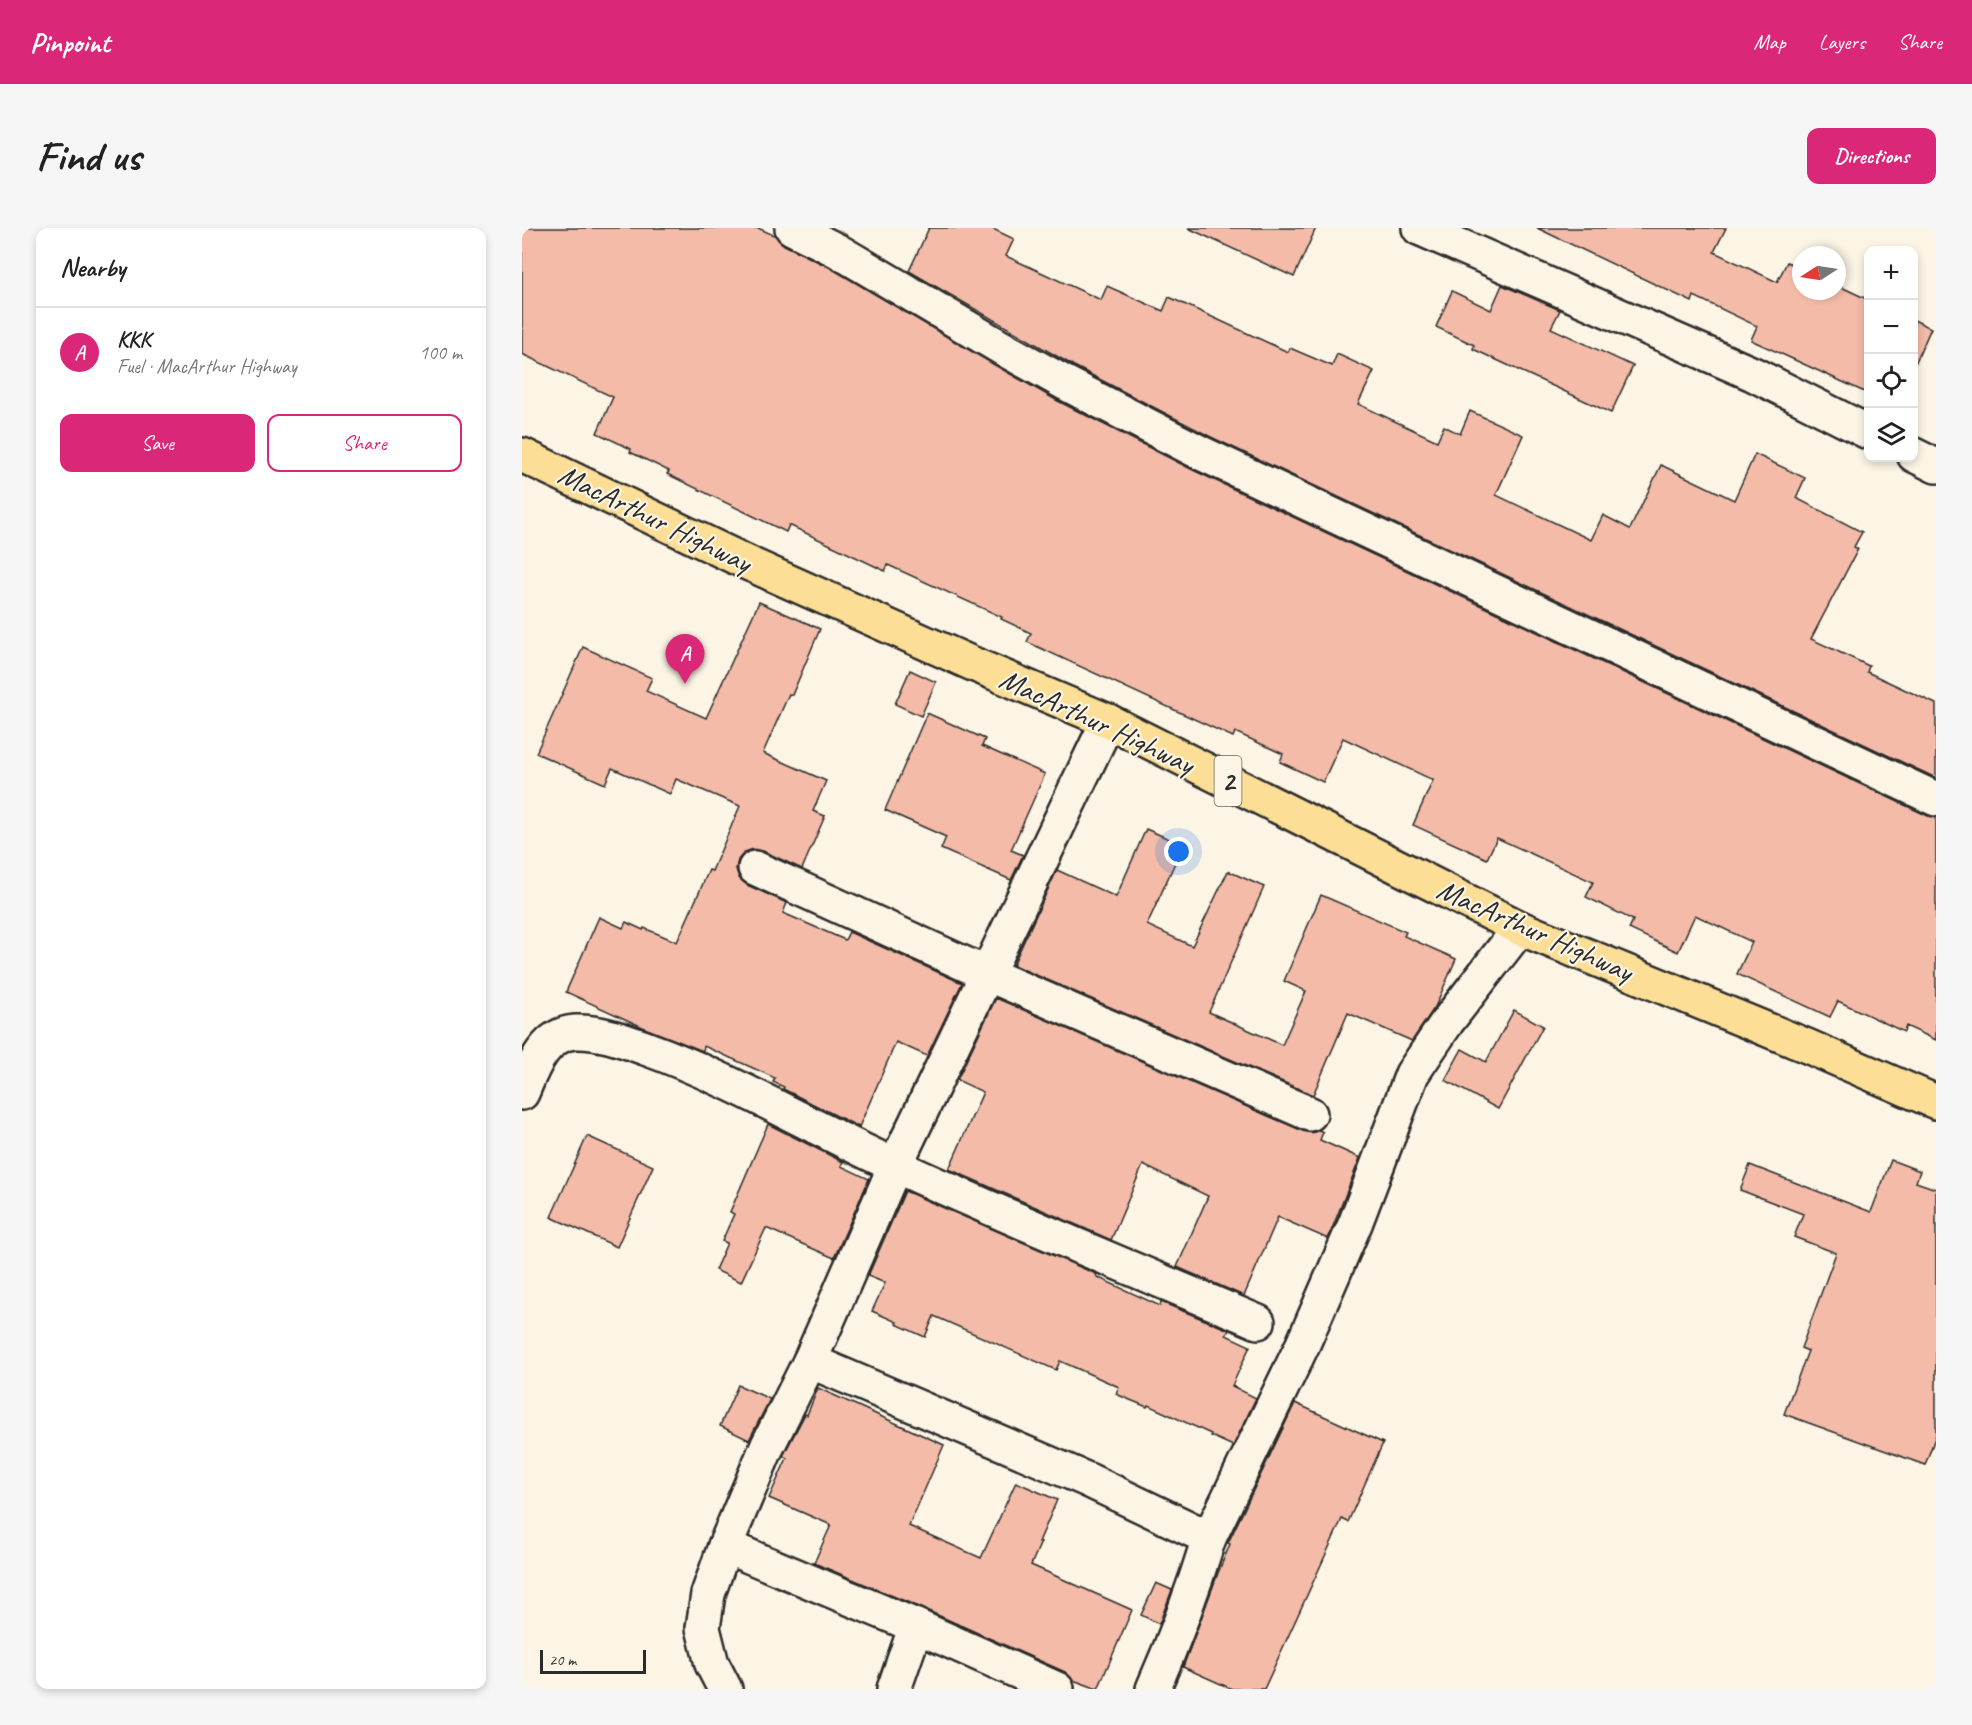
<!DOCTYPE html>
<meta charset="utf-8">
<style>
:root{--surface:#fff;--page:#f6f6f6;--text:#222;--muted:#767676;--line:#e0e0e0;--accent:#db2777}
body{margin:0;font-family:Caveat,sans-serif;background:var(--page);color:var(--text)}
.controls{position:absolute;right:18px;top:18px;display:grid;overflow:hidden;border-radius:12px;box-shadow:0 3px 9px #0003}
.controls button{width:54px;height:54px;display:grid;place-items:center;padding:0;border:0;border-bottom:2px solid var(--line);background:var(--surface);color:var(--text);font:30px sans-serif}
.compass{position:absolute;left:1270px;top:18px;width:54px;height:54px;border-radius:50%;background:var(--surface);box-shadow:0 3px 9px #0003;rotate:258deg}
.scale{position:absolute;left:18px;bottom:15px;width:106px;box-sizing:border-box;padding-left:6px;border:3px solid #2b2b2b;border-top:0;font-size:16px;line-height:21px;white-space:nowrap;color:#2b2b2b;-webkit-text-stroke:4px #fcf5e5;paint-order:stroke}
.you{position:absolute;left:657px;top:624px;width:21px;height:21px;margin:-15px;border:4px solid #fff;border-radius:50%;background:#1a73e8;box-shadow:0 0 0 9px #1a73e833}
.badge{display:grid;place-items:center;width:39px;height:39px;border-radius:50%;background:var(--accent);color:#fff;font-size:20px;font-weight:700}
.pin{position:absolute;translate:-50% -50px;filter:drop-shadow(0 2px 3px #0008)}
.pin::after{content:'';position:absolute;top:32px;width:21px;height:18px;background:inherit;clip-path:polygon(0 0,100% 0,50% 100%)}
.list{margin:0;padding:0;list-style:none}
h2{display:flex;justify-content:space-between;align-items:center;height:78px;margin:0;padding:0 24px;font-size:26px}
h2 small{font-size:20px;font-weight:400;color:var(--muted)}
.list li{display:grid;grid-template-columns:39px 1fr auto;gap:18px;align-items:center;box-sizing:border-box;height:90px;padding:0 24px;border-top:2px solid var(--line)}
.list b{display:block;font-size:22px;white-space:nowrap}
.list p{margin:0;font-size:20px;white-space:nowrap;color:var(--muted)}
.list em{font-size:20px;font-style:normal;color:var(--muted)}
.actions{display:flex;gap:12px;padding:18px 24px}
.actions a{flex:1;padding:14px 0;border:2px solid var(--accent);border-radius:12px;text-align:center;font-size:21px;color:var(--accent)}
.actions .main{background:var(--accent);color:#fff}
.icon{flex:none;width:33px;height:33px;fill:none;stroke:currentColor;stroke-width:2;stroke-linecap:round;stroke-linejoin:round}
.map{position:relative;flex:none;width:1414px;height:1461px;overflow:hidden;border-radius:12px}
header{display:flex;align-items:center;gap:36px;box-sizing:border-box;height:84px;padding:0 30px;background:var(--accent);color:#fff}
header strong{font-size:28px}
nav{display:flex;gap:33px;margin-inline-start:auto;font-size:21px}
.intro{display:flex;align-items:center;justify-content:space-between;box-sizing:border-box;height:144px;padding:0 36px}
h1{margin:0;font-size:42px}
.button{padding:15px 27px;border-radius:12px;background:var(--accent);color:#fff;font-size:21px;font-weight:700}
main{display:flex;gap:36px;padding:0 36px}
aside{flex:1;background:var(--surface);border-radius:12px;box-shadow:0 3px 9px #0003}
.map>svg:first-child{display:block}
.building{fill:#f3bba8;stroke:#2b2b2b;stroke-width:1.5}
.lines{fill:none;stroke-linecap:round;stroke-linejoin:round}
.street-casing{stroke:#2b2b2b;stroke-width:38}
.highway-casing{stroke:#2b2b2b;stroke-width:38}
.street{stroke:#fcf5e5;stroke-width:33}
.highway{stroke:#fcde96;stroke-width:33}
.labels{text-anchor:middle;stroke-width:4.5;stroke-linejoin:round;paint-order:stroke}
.shield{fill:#fcf5e5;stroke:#6a6863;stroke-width:1.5}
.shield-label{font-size:28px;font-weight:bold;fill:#2b2b2b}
.street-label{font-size:30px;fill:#2b2b2b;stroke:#fcf5e5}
</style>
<header>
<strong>Pinpoint</strong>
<nav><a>Map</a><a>Layers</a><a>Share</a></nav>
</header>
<div class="intro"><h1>Find us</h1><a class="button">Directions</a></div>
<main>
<aside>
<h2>Nearby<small></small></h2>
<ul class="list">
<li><span class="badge">A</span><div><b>KKK</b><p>Fuel · MacArthur Highway</p></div><em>100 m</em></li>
</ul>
<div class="actions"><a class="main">Save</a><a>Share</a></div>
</aside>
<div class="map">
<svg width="1414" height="1461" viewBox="0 0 1414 1461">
<rect width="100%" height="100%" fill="#fcf5e5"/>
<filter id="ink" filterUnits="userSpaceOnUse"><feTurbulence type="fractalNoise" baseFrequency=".0167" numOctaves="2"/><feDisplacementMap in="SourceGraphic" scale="12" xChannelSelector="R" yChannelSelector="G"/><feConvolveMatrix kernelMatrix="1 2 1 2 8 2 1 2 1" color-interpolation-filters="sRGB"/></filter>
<g filter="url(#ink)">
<g class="building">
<polygon points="0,0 236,0 254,8 262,17 307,39 471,136 534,172 673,243 1406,588 1414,589 1414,812 1384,798 1382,804 1316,773 1308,789 1215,746 1230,714 1173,687 1156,724 1107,701 1111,692 1064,669 1071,654 975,610 965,631 891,597 911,552 821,510 801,554 758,534 761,526 713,504 711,509 505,414 509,405 479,391 480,389 366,337 363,343 267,297 264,304 145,246 147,243 108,224 109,221 75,205 91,169 0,126"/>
<polygon points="407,0 469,0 492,11 484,28 579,72 585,58 641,83 647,69 766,124 768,120 810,138 815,126 852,143 836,176 915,213 922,198 938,206 948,183 1001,207 974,267 1069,312 1081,287 1108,301 1139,237 1212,272 1233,226 1283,250 1274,270 1340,304 1332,319 1336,321 1289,411 1347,438 1345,444 1414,476 1414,550 689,209 552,138 387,43"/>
<polygon points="666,0 794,0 772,49"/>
<polygon points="1015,0 1204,0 1192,24 1255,54 1265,34 1279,40 1279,63 1315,63 1315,57 1347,72 1347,166 1229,112 1235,98 1172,68 1170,74"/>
<polygon points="980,57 1038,82 1029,100 1111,138 1089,185 951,121 952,117 914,99 930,63 969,82"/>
<polygon points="1392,92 1409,100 1392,138"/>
<polygon points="237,374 298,401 270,467 267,466 241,525 304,553 291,583 303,588 280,641 241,623 231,621 223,624 216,632 214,641 217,650 225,657 265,675 261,685 323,712 327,704 440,755 405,828 374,814 337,899 261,861 262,859 251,854 253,850 182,818 181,823 125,801 44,764 77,689 101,700 104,694 121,702 122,700 155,714 187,642 190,643 218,578 154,551 148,566 90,540 83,556 14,525 61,419 130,450 124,463 184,490"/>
<polygon points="388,442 414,454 399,488 373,476"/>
<polygon points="405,485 463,511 460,518 523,546 489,622 501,627 489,652 419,621 424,609 363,582"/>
<polygon points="624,601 661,617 625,697 670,718 706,643 742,659 687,784 760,817 784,763 762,753 799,667 884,704 882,708 934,731 913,779 890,813 826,785 791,867 491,737 535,642 594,669"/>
<polygon points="474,770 781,903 790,905 797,902 801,904 798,912 838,930 806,1011 756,989 722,1068 655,1039 686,968 621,937 589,1012 427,941 461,864 435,852"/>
<polygon points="992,782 1021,798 976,881 923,852 940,821 964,834"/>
<polygon points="246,896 321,934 319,938 347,951 312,1030 244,1000 219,1054 193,1042 205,1015 200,1013 212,986 208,984"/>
<polygon points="65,908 131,938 95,1019 29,989"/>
<polygon points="1369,932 1398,943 1394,954 1414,961 1414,1207 1403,1237 1262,1186 1286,1123 1279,1120 1314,1025 1272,1009 1281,986 1218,962 1228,937 1349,984"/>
<polygon points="383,963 574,1046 575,1049 638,1078 639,1074 707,1102 704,1107 728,1118 710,1158 734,1170 711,1218 689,1208 689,1206 626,1177 625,1179 594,1166 597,1159 538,1133 534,1142 412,1088 403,1109 374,1096 375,1094 350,1083 363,1055 346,1048"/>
<polygon points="216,1157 248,1171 227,1212 198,1198"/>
<polygon points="296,1160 422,1217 387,1298 459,1330 494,1254 535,1272 517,1314 519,1314 509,1337 610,1382 576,1461 551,1452 543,1444 402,1381 292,1335 309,1297 247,1270 265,1230 261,1228 283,1186 285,1187"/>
<polygon points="773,1175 861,1215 826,1294 820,1291 742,1461 710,1461 661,1439 696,1345 708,1316 706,1315"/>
<polygon points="634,1355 650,1362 637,1396 619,1387"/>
</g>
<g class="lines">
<defs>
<g id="street">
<polyline points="270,0 316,23 480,120 543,155 681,226 1414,571"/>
<polyline points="897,0 1231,146 1346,204"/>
<polyline points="1392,227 1414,238"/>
<polyline points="233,640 465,746 788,886"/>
<path d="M 0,865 C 10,841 22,806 53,804 C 77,803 101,812 123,820 C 210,851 290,900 374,938 C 493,993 616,1043 736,1094"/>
<path d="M 288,1133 L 566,1252 L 687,1310 C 671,1362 653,1411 631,1461"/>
<polyline points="687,1310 781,1116 833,996 890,846 925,794 998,700"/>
<polyline points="203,1318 394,1398 535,1461"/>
<polyline points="203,1461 190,1436 181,1400 186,1366 203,1318 244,1221 288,1133 373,938 586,493"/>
<polyline points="372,1461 394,1398"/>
</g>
<polyline id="highway" points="0,227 230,337 451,436 586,493 998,700 1285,818 1414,874"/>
</defs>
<use href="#street" class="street-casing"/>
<use href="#highway" class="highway-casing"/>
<use href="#street" class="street"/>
<use href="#highway" class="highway"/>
</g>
</g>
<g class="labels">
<rect class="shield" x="692.5" y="528" width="27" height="50" rx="4.5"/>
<g class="shield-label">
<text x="706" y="563">2</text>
</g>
<g class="street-label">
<text transform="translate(133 290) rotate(26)" y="10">MacArthur Highway</text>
<text transform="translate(575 493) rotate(25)" y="10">MacArthur Highway</text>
<text transform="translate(1013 702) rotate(24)" y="10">MacArthur Highway</text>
</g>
</g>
</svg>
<div class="controls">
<button>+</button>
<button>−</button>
<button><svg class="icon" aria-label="locate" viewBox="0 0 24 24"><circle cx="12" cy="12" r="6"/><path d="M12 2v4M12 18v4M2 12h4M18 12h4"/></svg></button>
<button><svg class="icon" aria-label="layers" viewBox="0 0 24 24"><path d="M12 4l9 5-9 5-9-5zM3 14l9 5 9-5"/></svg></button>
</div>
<svg class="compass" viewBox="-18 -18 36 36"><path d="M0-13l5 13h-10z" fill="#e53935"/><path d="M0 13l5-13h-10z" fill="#767676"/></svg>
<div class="scale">20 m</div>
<div class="you"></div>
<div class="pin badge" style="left:163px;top:456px">A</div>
</div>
</main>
